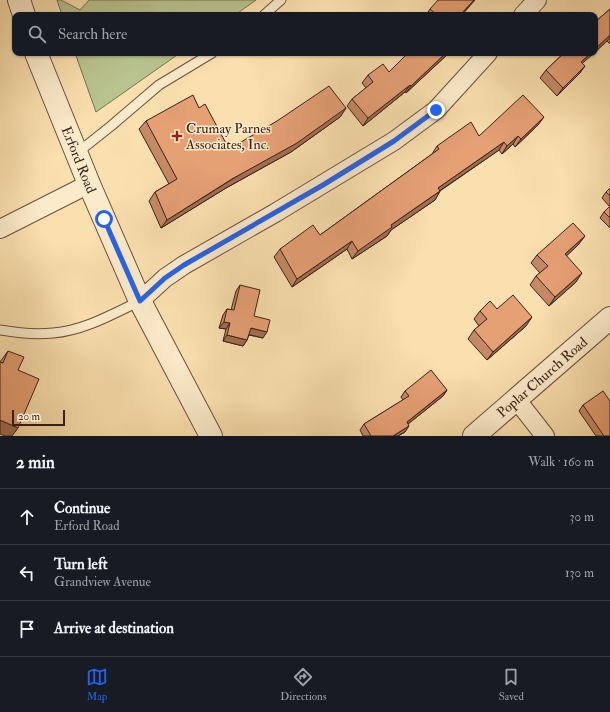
<!DOCTYPE html>
<meta charset="utf-8">
<style>
:root{--surface:#171b24;--page:#242831;--text:#f1f3f6;--muted:#9ea1a6;--line:#363941;--accent:#2563eb}
body{margin:0;font-family:"IM FELL Double Pica",serif;background:var(--page);color:var(--text)}
.scale{position:absolute;left:12px;bottom:10px;width:53px;box-sizing:border-box;padding-left:4px;border:2px solid #3b2016;border-top:0;font-size:11px;line-height:14px;white-space:nowrap;color:#3b2016;-webkit-text-stroke:3px #fcebcb;paint-order:stroke}
.stop{position:absolute;width:12px;height:12px;margin:-9px;border:3px solid #2563eb;border-radius:50%;background:#fff}
.stop.end{background:#2563eb;border-color:#fff;box-shadow:0 1px 4px #0008}
.list{margin:0;padding:0;list-style:none}
h2{display:flex;justify-content:space-between;align-items:center;height:52px;margin:0;padding:0 16px;font-size:17px}
h2 small{font-size:13px;font-weight:400;color:var(--muted)}
.list li{display:grid;grid-template-columns:26px 1fr auto;gap:12px;align-items:center;box-sizing:border-box;height:56px;padding:0 16px;border-top:1px solid var(--line)}
.list b{display:block;font-size:15px;white-space:nowrap}
.list p{margin:0;font-size:13px;white-space:nowrap;color:var(--muted)}
.list em{font-size:13px;font-style:normal;color:var(--muted)}
.icon{flex:none;width:22px;height:22px;fill:none;stroke:currentColor;stroke-width:2;stroke-linecap:round;stroke-linejoin:round}
.map{position:relative;flex:none;width:610px;height:436px;overflow:hidden}
.search{position:absolute;background:var(--surface);box-shadow:0 1px 3px #0004;left:12px;right:12px;top:12px;height:44px;display:flex;align-items:center;gap:10px;box-sizing:border-box;padding:0 14px;border-radius:8px;color:var(--muted);font-size:15px}
.sheet{height:220px;background:var(--surface)}
nav{display:flex;justify-content:space-around;align-items:center;box-sizing:border-box;height:56px;border-top:1px solid var(--line);background:var(--surface);font-size:11px;color:var(--muted)}
nav a{display:grid;justify-items:center;gap:2px}
nav .on{color:var(--accent)}
.map>svg:first-child{display:block}
.green{fill:#b9c38f;stroke:#7a7252}
.lines{fill:none;stroke-linecap:round;stroke-linejoin:round}
.service-casing{stroke:#6b503c;stroke-width:11}
.minor-casing{stroke:#6b503c;stroke-width:20}
.tertiary-casing{stroke:#6b503c;stroke-width:24}
.service{stroke:#fcebcb;stroke-width:9}
.minor{stroke:#fcebcb;stroke-width:18}
.tertiary{stroke:#fcebcb;stroke-width:22}
.wall{fill:#c58a64;stroke:#3b2016}
.shaded-wall{fill:#a07051;stroke:#3b2016}
.building{fill:#e5a074;stroke:#3b2016}
.route{stroke:#2563eb;stroke-width:5}
.poi-dot{fill:#8f2418;stroke:#fcebcb;stroke-width:1.5}
.labels{text-anchor:middle;stroke-width:3;stroke-linejoin:round;paint-order:stroke}
.poi-label{font-size:14px;fill:#3b2016;stroke:#fcebcb;text-anchor:start}
.street-label{font-size:14px;fill:#3b2016;stroke:#fcebcb}
</style>
<div class="map">
<svg width="610" height="436" viewBox="0 0 610 436">
<rect width="100%" height="100%" fill="#fbe0af"/>
<filter id="stains"><feTurbulence type="fractalNoise" baseFrequency=".005" numOctaves="4"/><feColorMatrix values="0 0 0 0 .2 0 0 0 0 .09 0 0 0 0 .02 0 0 0 .5 -.17"/></filter>
<radialGradient id="worn" r=".72"><stop offset=".6" stop-color="#630" stop-opacity="0"/><stop offset="1" stop-color="#630" stop-opacity=".3"/></radialGradient>
<g class="green">
<polygon points="57,0 61,0 80,10 89,0 256,0 235,15 62,15"/>
<polygon points="75,53 180,53 96,112"/>
</g>
<g class="lines">
<defs>
<g id="service">
<polyline points="264,15 281,0"/>
<polyline points="77,153 111,126 159,85 212,53"/>
<path d="M 0,330 C 17,333 35,335 53,333 C 83,331 113,314 140,301"/>
</g>
<g id="minor">
<polyline points="523,15 537,0"/>
<polyline points="0,229 89,184"/>
<polyline points="140,301 165,278 184,265 275,213 394,141 436,110 488,53"/>
<polyline points="516,399 545,436"/>
</g>
<g id="tertiary">
<polyline points="19,0 24,15"/>
<path id="s1" d="M 36,53 L 89,184 L 140,301 L 211,436"/>
<path id="s2" d="M 474,436 L 610,318"/>
</g>
</defs>
<use href="#service" class="service-casing"/>
<use href="#minor" class="minor-casing"/>
<use href="#tertiary" class="tertiary-casing"/>
<use href="#service" class="service"/>
<use href="#minor" class="minor"/>
<use href="#tertiary" class="tertiary"/>
</g>
<g class="wall">
<polygon points="430,9 462,15 463,15 426,15"/>
<polygon points="610,9 610,44 607,41 595,52 595,22"/>
<polygon points="408,53 449,53 406,93 405,92 363,126 347,106 352,99 366,88 362,83 368,75 389,72"/>
<polygon points="564,53 594,53 582,63 585,66 579,74 557,96 540,78 546,70"/>
<polygon points="199,108 229,149 346,108 340,117 291,152 226,188 161,228 149,201 155,192 169,184 139,129 146,121"/>
<polygon points="538,125 515,147 513,144 502,154 499,150 440,191 435,200 391,230 387,236 352,259 347,249 292,287 274,257 280,249 320,235 432,154 437,146 479,136"/>
<polygon points="610,188 610,228 600,218 604,212 610,207 602,198 606,192"/>
<polygon points="579,244 566,256 576,282 549,306 530,285 536,276 540,273 531,263 537,255"/>
<polygon points="240,285 263,338 249,335 247,340 243,346 223,341 226,329 219,328 223,315 227,309 231,310 236,291"/>
<polygon points="497,309 526,326 487,360 468,339 474,330 479,326 474,319 480,311"/>
<polygon points="8,351 18,370 0,362"/>
<polygon points="447,390 443,396 408,424 405,432 398,436 363,436 360,430 364,424 403,400 401,397 405,391"/>
<polygon points="583,405 610,436 596,436 579,411"/>
</g>
<g class="shaded-wall">
<polygon points="474,0 475,0 462,15 461,15"/>
<polygon points="610,35 610,37 607,41 595,52 595,49"/>
<polygon points="446,53 449,53 406,93 411,86"/>
<polygon points="591,53 594,53 575,70 581,62"/>
<polygon points="585,66 579,74 557,96 563,88"/>
<polygon points="410,85 405,92 363,126 368,118"/>
<polygon points="346,108 340,117 291,152 226,188 161,228 167,220"/>
<polygon points="544,117 538,125 515,147 521,139"/>
<polygon points="518,136 513,144 502,154 507,146"/>
<polygon points="504,142 499,150 432,196 438,188"/>
<polygon points="440,191 435,200 391,230 387,236 352,259 358,251 391,225"/>
<polygon points="585,236 579,244 559,263 565,254"/>
<polygon points="352,241 347,249 292,287 297,279"/>
<polygon points="582,273 576,282 549,306 555,297"/>
<polygon points="532,317 526,326 487,360 493,352"/>
<polygon points="224,322 230,323 226,329 219,328"/>
<polygon points="251,328 267,332 263,338 246,334"/>
<polygon points="227,335 247,340 243,346 223,341"/>
<polygon points="447,390 443,396 403,428 407,422"/>
<polygon points="0,420 18,428 12,436 5,436 0,434"/>
<polygon points="409,426 405,432 398,436 393,436"/>
</g>
<g class="building">
<polygon points="438,0 474,0 461,14 463,15 437,15 430,9"/>
<polygon points="610,9 610,35 595,49 595,22"/>
<polygon points="408,53 446,53 411,86 410,85 368,118 352,99 373,82 368,75 383,64 389,72"/>
<polygon points="564,53 591,53 581,62 585,66 563,88 546,70"/>
<polygon points="329,86 346,108 297,143 232,179 167,220 155,192 177,179 146,121 193,95 199,108 205,104 229,149 277,121"/>
<polygon points="523,95 544,117 521,139 518,136 507,146 504,142 438,188 440,191 391,225 392,227 358,251 352,241 297,279 280,249 313,225 320,235 439,149 437,146 471,122 479,136"/>
<polygon points="610,188 610,196 606,192"/>
<polygon points="610,206 610,218 604,212"/>
<polygon points="573,223 585,236 565,254 582,273 555,297 536,276 548,266 537,255"/>
<polygon points="240,285 260,290 254,316 270,320 267,332 251,328 247,340 227,335 230,323 224,322 227,309 234,310"/>
<polygon points="513,295 532,317 493,352 474,330 487,319 480,311 490,301 497,309"/>
<polygon points="8,351 24,357 18,370 39,379 18,428 0,420 0,362 3,363"/>
<polygon points="431,370 447,390 407,422 409,426 393,436 371,436 364,424 409,396 405,391"/>
<polygon points="603,391 610,401 610,436 604,436 583,405"/>
</g>
<g class="lines">
<polyline class="route" points="104,219 140,301 165,278 184,265 323,185 394,141 436,110"/>
</g>
<path class="poi-dot" d="M175 130h4v4h4v4h-4v4h-4v-4h-4v-4h4z"/>
<g class="labels">
<g class="poi-label">
<text x="186" y="133">Crumay Parnes<tspan x="186" dy="16">Associates, Inc.</tspan></text>
</g>
<g class="street-label">
<text dy="5" stroke="none"><textPath href="#s1" startOffset="115">Erford Road</textPath></text>
<text dy="5" stroke="none"><textPath href="#s2" startOffset="90">Poplar Church Road</textPath></text>
</g>
</g>
<rect width="100%" height="100%" filter="url(#stains)"/>
<rect width="100%" height="100%" fill="url(#worn)"/>
</svg>
<div class="scale">20 m</div>
<div class="stop" style="left:104px;top:219px"></div>
<div class="stop end" style="left:436px;top:110px"></div>
<div class="search"><svg class="icon" aria-label="search" viewBox="0 0 24 24"><circle cx="10" cy="10" r="6"/><path d="M15 15l6 6"/></svg>Search here</div>
</div>
<section class="sheet">
<h2>2 min<small>Walk · 160 m</small></h2>
<ul class="list">
<li><svg class="icon" aria-label="ahead" viewBox="0 0 24 24"><path d="M12 20V5M6 11l6-6 6 6"/></svg><div><b>Continue</b><p>Erford Road</p></div><em>30 m</em></li>
<li><svg class="icon" aria-label="left" viewBox="0 0 24 24"><path d="M17 20v-9H6M10 6l-5 5 5 5"/></svg><div><b>Turn left</b><p>Grandview Avenue</p></div><em>130 m</em></li>
<li><svg class="icon" aria-label="arrive" viewBox="0 0 24 24"><path d="M6 21V4h12l-3 4 3 4H6"/></svg><div><b>Arrive at destination</b></div></li>
</ul>
</section>
<nav>
<a class="on"><svg class="icon" aria-label="map" viewBox="0 0 24 24"><path d="M3 6l6-2 6 2 6-2v14l-6 2-6-2-6 2zM9 4v14M15 6v14"/></svg>Map</a>
<a><svg class="icon" aria-label="directions" viewBox="0 0 24 24"><path d="M12 3l9 9-9 9-9-9zM9 14v-3h6M13 9l2 2-2 2"/></svg>Directions</a>
<a><svg class="icon" aria-label="saved" viewBox="0 0 24 24"><path d="M7 4h10v16l-5-4-5 4z"/></svg>Saved</a>
</nav>
